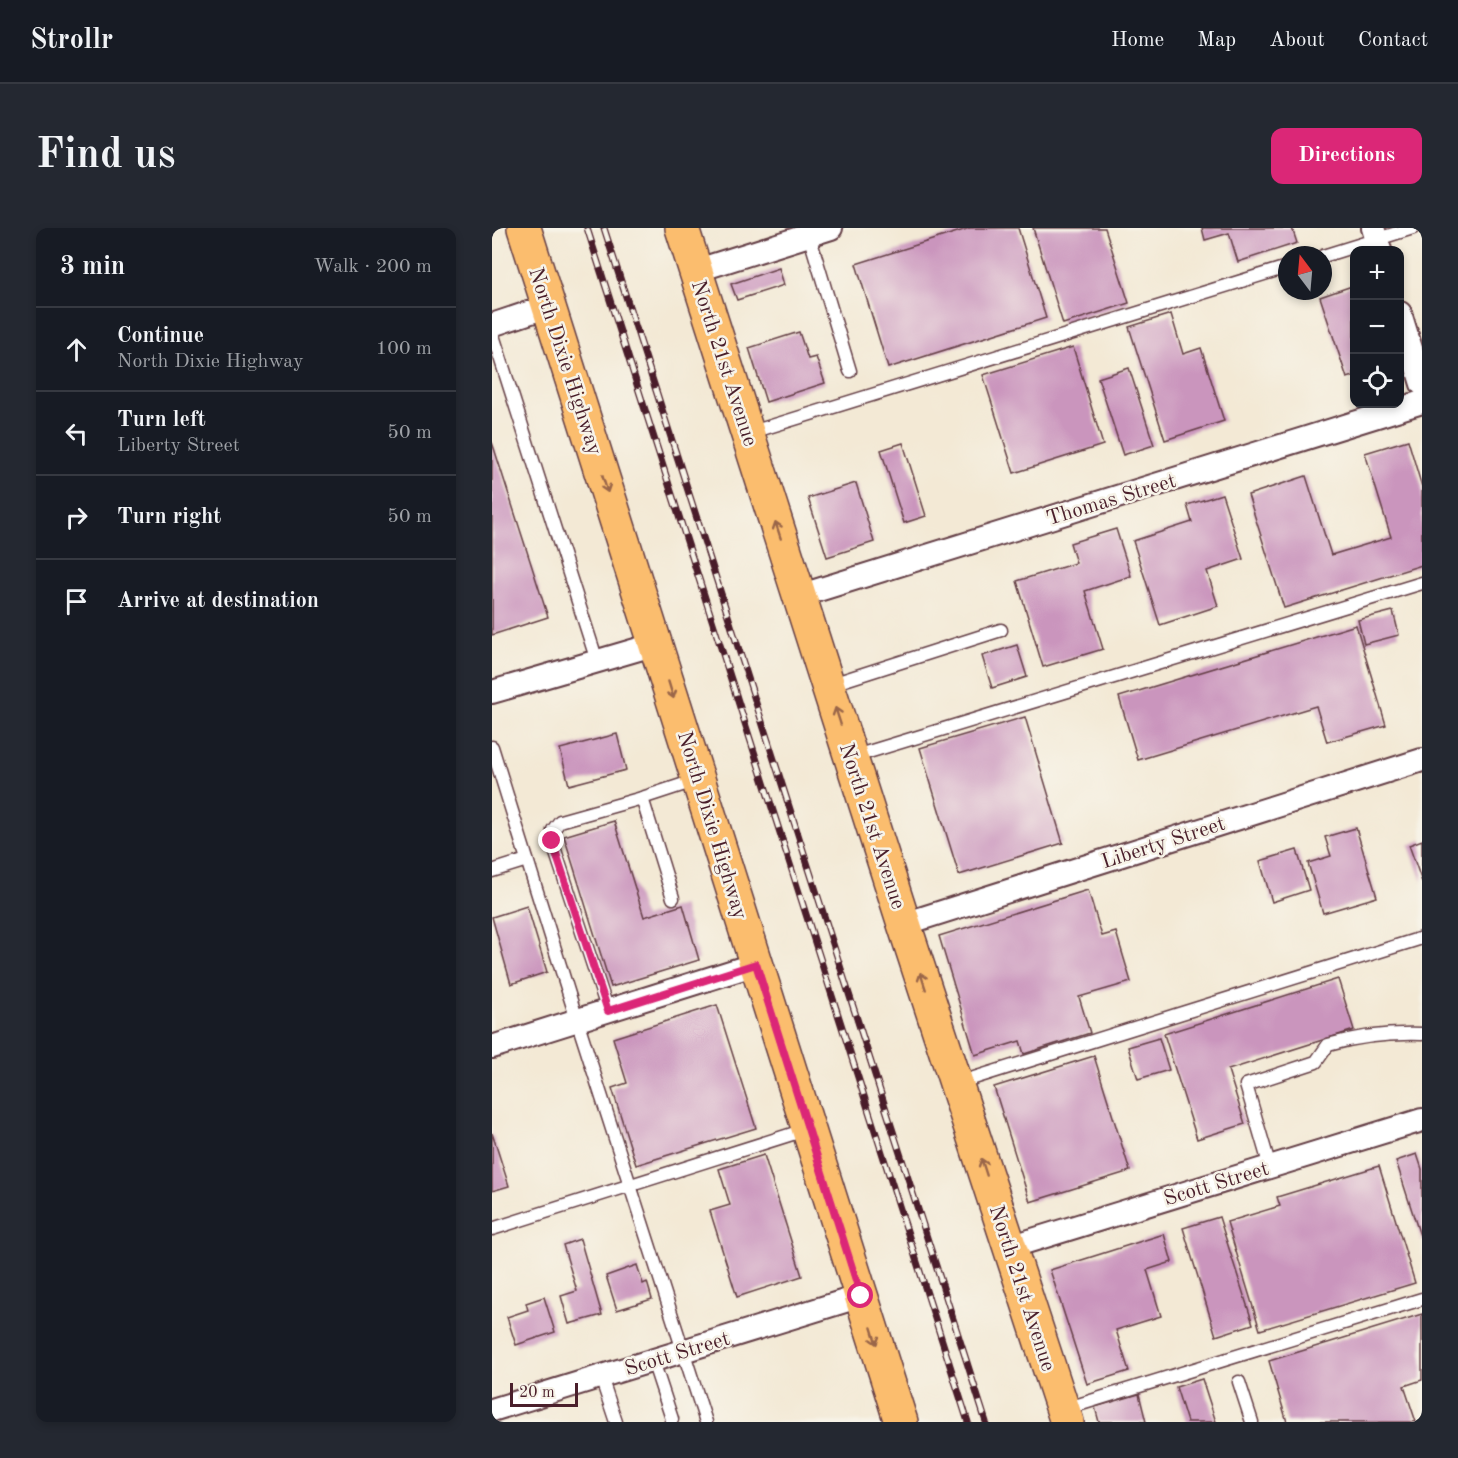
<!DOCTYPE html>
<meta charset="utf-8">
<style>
:root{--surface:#171b24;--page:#242831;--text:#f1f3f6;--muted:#9ea1a6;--line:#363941;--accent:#db2777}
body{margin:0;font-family:"Old Standard TT",serif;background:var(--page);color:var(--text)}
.controls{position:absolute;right:18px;top:18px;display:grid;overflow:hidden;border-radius:12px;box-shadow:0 3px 9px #0003}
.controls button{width:54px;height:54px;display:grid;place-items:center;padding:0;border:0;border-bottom:2px solid var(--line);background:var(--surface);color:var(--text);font:30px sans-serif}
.compass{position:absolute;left:786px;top:18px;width:54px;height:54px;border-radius:50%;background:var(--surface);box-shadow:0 3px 9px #0003;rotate:344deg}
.scale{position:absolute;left:18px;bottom:15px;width:68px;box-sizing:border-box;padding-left:6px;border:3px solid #4a1f2b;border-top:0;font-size:16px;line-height:21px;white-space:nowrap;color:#4a1f2b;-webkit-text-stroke:4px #f7f3e8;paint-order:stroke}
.stop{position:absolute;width:18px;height:18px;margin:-14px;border:4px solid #db2777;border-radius:50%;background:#fff}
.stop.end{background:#db2777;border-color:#fff;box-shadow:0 2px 6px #0008}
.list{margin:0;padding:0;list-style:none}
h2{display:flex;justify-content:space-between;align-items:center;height:78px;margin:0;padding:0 24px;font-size:26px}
h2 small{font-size:20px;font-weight:400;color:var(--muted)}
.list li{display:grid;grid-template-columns:39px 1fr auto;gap:18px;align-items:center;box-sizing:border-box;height:84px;padding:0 24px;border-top:2px solid var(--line)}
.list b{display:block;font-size:22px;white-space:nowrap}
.list p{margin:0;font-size:20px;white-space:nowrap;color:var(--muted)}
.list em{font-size:20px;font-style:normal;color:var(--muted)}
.icon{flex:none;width:33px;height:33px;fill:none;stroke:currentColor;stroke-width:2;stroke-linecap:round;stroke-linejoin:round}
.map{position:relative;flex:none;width:930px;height:1194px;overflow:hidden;border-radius:12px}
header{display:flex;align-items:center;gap:36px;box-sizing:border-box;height:84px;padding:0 30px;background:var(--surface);border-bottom:2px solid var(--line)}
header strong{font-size:28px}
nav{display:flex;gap:33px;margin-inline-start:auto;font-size:21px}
.intro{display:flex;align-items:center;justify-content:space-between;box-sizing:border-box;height:144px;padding:0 36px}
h1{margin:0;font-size:42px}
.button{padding:15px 27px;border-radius:12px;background:var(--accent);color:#fff;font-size:21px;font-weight:700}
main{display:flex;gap:36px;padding:0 36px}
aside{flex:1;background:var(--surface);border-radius:12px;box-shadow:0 3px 9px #0003}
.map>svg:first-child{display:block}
.building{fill:#ca95bd}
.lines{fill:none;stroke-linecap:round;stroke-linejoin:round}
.service-casing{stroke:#633d44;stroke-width:15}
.minor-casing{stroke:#633d44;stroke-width:26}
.primary-casing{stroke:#633d44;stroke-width:36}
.service{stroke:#fff;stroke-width:12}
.minor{stroke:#fff;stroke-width:22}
.primary{stroke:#fbbd6e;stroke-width:33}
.rail-casing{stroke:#4a1f2b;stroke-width:7}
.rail{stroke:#f7f3e8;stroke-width:4.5;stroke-dasharray:14;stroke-linecap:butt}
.oneway{stroke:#9a6649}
.route{stroke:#db2777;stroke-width:8}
.labels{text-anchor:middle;stroke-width:5;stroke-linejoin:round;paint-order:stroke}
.street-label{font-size:21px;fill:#4a1f2b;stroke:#f7f3e8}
</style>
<header>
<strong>Strollr</strong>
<nav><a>Home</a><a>Map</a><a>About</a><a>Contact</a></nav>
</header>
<div class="intro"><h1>Find us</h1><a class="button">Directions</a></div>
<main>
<aside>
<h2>3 min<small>Walk · 200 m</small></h2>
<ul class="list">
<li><svg class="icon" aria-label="ahead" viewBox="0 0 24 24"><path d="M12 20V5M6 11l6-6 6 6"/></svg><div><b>Continue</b><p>North Dixie Highway</p></div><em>100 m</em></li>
<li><svg class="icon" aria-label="left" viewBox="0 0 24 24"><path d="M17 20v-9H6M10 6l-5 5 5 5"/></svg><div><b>Turn left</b><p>Liberty Street</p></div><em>50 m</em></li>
<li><svg class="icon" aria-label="right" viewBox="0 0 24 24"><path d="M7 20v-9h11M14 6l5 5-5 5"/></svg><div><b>Turn right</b></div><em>50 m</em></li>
<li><svg class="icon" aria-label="arrive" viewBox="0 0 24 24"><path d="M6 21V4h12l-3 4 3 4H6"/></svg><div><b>Arrive at destination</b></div></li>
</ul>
</aside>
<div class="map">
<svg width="930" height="1194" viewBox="0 0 930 1194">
<rect width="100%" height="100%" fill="#f7f3e8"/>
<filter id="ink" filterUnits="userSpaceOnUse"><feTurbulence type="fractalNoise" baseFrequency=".0167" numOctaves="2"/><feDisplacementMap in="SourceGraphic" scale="12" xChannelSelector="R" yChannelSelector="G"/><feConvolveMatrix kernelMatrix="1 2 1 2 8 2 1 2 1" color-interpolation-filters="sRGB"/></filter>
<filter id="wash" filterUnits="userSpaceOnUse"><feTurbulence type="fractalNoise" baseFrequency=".008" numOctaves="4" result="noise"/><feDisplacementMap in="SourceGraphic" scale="24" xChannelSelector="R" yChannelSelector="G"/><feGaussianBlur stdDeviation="1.35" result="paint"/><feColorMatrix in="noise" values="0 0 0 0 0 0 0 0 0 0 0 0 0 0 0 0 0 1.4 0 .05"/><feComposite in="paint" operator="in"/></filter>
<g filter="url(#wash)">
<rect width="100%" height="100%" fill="#f3e9d5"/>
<g id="blocks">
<g class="building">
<polygon points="478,0 526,0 554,90 396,140 364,36"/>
<polygon points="541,0 613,0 637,75 571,96"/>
<polygon points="710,0 800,0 805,15 746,34 737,5 713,12"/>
<polygon points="287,40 292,57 245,72 239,56"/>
<polygon points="860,58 862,68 862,148 855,150 828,69"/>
<polygon points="679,86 691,126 709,120 732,193 673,212 637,99"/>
<polygon points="307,104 316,131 324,129 333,155 274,174 257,120"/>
<polygon points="581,119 611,217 522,245 491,147"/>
<polygon points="637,140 662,217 631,227 606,150"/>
<polygon points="916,212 930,259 930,337 792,380 756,267 814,248 839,327 899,309 873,225"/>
<polygon points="0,214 56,389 0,407"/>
<polygon points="411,215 434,288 412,295 389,222"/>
<polygon points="364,255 382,314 335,329 316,270"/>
<polygon points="730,266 751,331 715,343 726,378 668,397 641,313 700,294 695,277"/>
<polygon points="624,301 639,348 593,363 611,421 551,439 525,353 584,335 578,315"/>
<polygon points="901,383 907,407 872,416 866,392"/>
<polygon points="864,397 894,497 835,514 824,478 646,532 627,469"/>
<polygon points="525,417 535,449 500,460 490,428"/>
<polygon points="533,489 571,615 467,647 428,520"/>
<polygon points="125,506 134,542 77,557 68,521"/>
<polygon points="122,593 152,689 191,677 207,732 119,759 72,608"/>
<polygon points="864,600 885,669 831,685 816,635 839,628 833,609"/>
<polygon points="930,612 930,654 917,617"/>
<polygon points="805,622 817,662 780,674 768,633"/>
<polygon points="596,662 610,708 624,704 639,754 587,769 598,805 532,826 528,813 483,827 447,708"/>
<polygon points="35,678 55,744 19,756 0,689"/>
<polygon points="846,751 862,802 736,842 753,896 705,911 672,806"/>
<polygon points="225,777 264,900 144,937 120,860 135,855 121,810"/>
<polygon points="667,810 677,842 646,851 636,819"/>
<polygon points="602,828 638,943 538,974 502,859"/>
<polygon points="0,905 17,958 0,963"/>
<polygon points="925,926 930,941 930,1014 904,933"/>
<polygon points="272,927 310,1048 245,1069 218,983 238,977 227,941"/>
<polygon points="887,938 923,1055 768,1102 735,994 788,978 785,969"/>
<polygon points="727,989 761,1096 724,1108 691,1000"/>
<polygon points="672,1006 680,1034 655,1042 669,1088 624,1102 637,1143 595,1156 558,1042"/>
<polygon points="88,1011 110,1087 77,1096 69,1068 85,1063 71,1017"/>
<polygon points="145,1037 151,1056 155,1054 160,1071 125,1082 114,1048"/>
<polygon points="52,1069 63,1104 24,1117 15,1089 36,1082 34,1075"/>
<polygon points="930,1086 930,1152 912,1158 924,1194 795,1194 777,1133"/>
<polygon points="710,1151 724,1194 695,1194 684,1159"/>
<polygon points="647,1166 654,1194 607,1194 603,1179"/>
</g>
</g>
</g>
<g filter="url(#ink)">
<use href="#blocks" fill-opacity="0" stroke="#633d44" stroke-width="1.5"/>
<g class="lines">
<defs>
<g id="service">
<polyline points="317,7 358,143"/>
<polyline points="831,28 921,0"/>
<polyline points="0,104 105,433"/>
<polyline points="257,205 795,39"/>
<polyline points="337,457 509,402"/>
<polyline points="0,519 85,792 214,1194"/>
<polyline points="360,529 930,355"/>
<polyline points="0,643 35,632"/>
<polyline points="181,670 150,570 205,552"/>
<polyline points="116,783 60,613 61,602 68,593 150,570"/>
<polyline points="466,855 930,710"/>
<path d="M 778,939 L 754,857 L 824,834 L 836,817 C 867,808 897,805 930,806"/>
<polyline points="0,1001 316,901"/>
<polyline points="161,1133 180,1191 179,1194"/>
<polyline points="109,1149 124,1194"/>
<polyline points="747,1154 760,1194"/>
<polyline points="573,1181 930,1071"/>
</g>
<g id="minor">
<polyline points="881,0 888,22"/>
<polyline points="203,43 339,0"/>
<polyline points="908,85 930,156"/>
<polyline points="0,97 57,78"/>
<polyline points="307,368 930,174"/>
<polyline points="0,464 164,416"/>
<polyline points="412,696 930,532"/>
<polyline points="0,819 264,736"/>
<polyline points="518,1019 930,892"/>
<polyline points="0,1182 369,1068"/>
</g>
<g id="primary">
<polyline points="32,0 409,1194"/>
<polyline points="190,0 412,696 575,1194"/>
</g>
</defs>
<use href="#service" class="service-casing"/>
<use href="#minor" class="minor-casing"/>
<use href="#primary" class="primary-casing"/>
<use href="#service" class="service"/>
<use href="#minor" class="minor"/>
<use href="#primary" class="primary"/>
<defs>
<g id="rail">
<polyline points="95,0 476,1194"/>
<polyline points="112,0 494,1194"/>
</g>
</defs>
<use href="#rail" class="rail-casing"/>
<use href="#rail" class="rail"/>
</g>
<defs><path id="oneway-shaft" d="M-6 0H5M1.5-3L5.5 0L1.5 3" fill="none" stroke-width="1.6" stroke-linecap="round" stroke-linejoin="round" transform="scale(1.5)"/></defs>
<g class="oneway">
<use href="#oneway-shaft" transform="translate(113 256) rotate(72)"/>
<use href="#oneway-shaft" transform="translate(286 302) rotate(-108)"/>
<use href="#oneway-shaft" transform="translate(179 462) rotate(73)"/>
<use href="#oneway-shaft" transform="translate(346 488) rotate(-108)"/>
<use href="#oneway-shaft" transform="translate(431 753) rotate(-108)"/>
<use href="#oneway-shaft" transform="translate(492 939) rotate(-108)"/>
<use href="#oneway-shaft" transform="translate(382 1108) rotate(73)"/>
</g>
</g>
<g class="lines" filter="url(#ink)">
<polyline class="route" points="60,613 116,783 264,736 369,1068"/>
</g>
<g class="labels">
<g class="street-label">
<text transform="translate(74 133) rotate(72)" y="7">North Dixie Highway</text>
<text transform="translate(233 135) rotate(72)" y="7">North 21st Avenue</text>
<text transform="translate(619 271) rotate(-17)" y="7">Thomas Street</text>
<text transform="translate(221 597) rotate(73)" y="7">North Dixie Highway</text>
<text transform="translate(381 598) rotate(72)" y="7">North 21st Avenue</text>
<text transform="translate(671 614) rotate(-18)" y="7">Liberty Street</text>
<text transform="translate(724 955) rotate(-17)" y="7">Scott Street</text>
<text transform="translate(531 1060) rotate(72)" y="7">North 21st Avenue</text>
<text transform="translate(185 1125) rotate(-17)" y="7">Scott Street</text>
</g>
</g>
</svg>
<div class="controls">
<button>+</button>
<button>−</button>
<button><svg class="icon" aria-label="locate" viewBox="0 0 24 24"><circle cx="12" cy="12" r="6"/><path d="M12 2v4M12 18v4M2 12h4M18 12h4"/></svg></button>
</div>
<svg class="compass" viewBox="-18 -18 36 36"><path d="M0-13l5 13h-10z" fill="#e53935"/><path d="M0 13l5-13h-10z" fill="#9ea1a6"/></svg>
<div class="scale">20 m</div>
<div class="stop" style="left:369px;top:1068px"></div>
<div class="stop end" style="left:60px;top:613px"></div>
</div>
</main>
